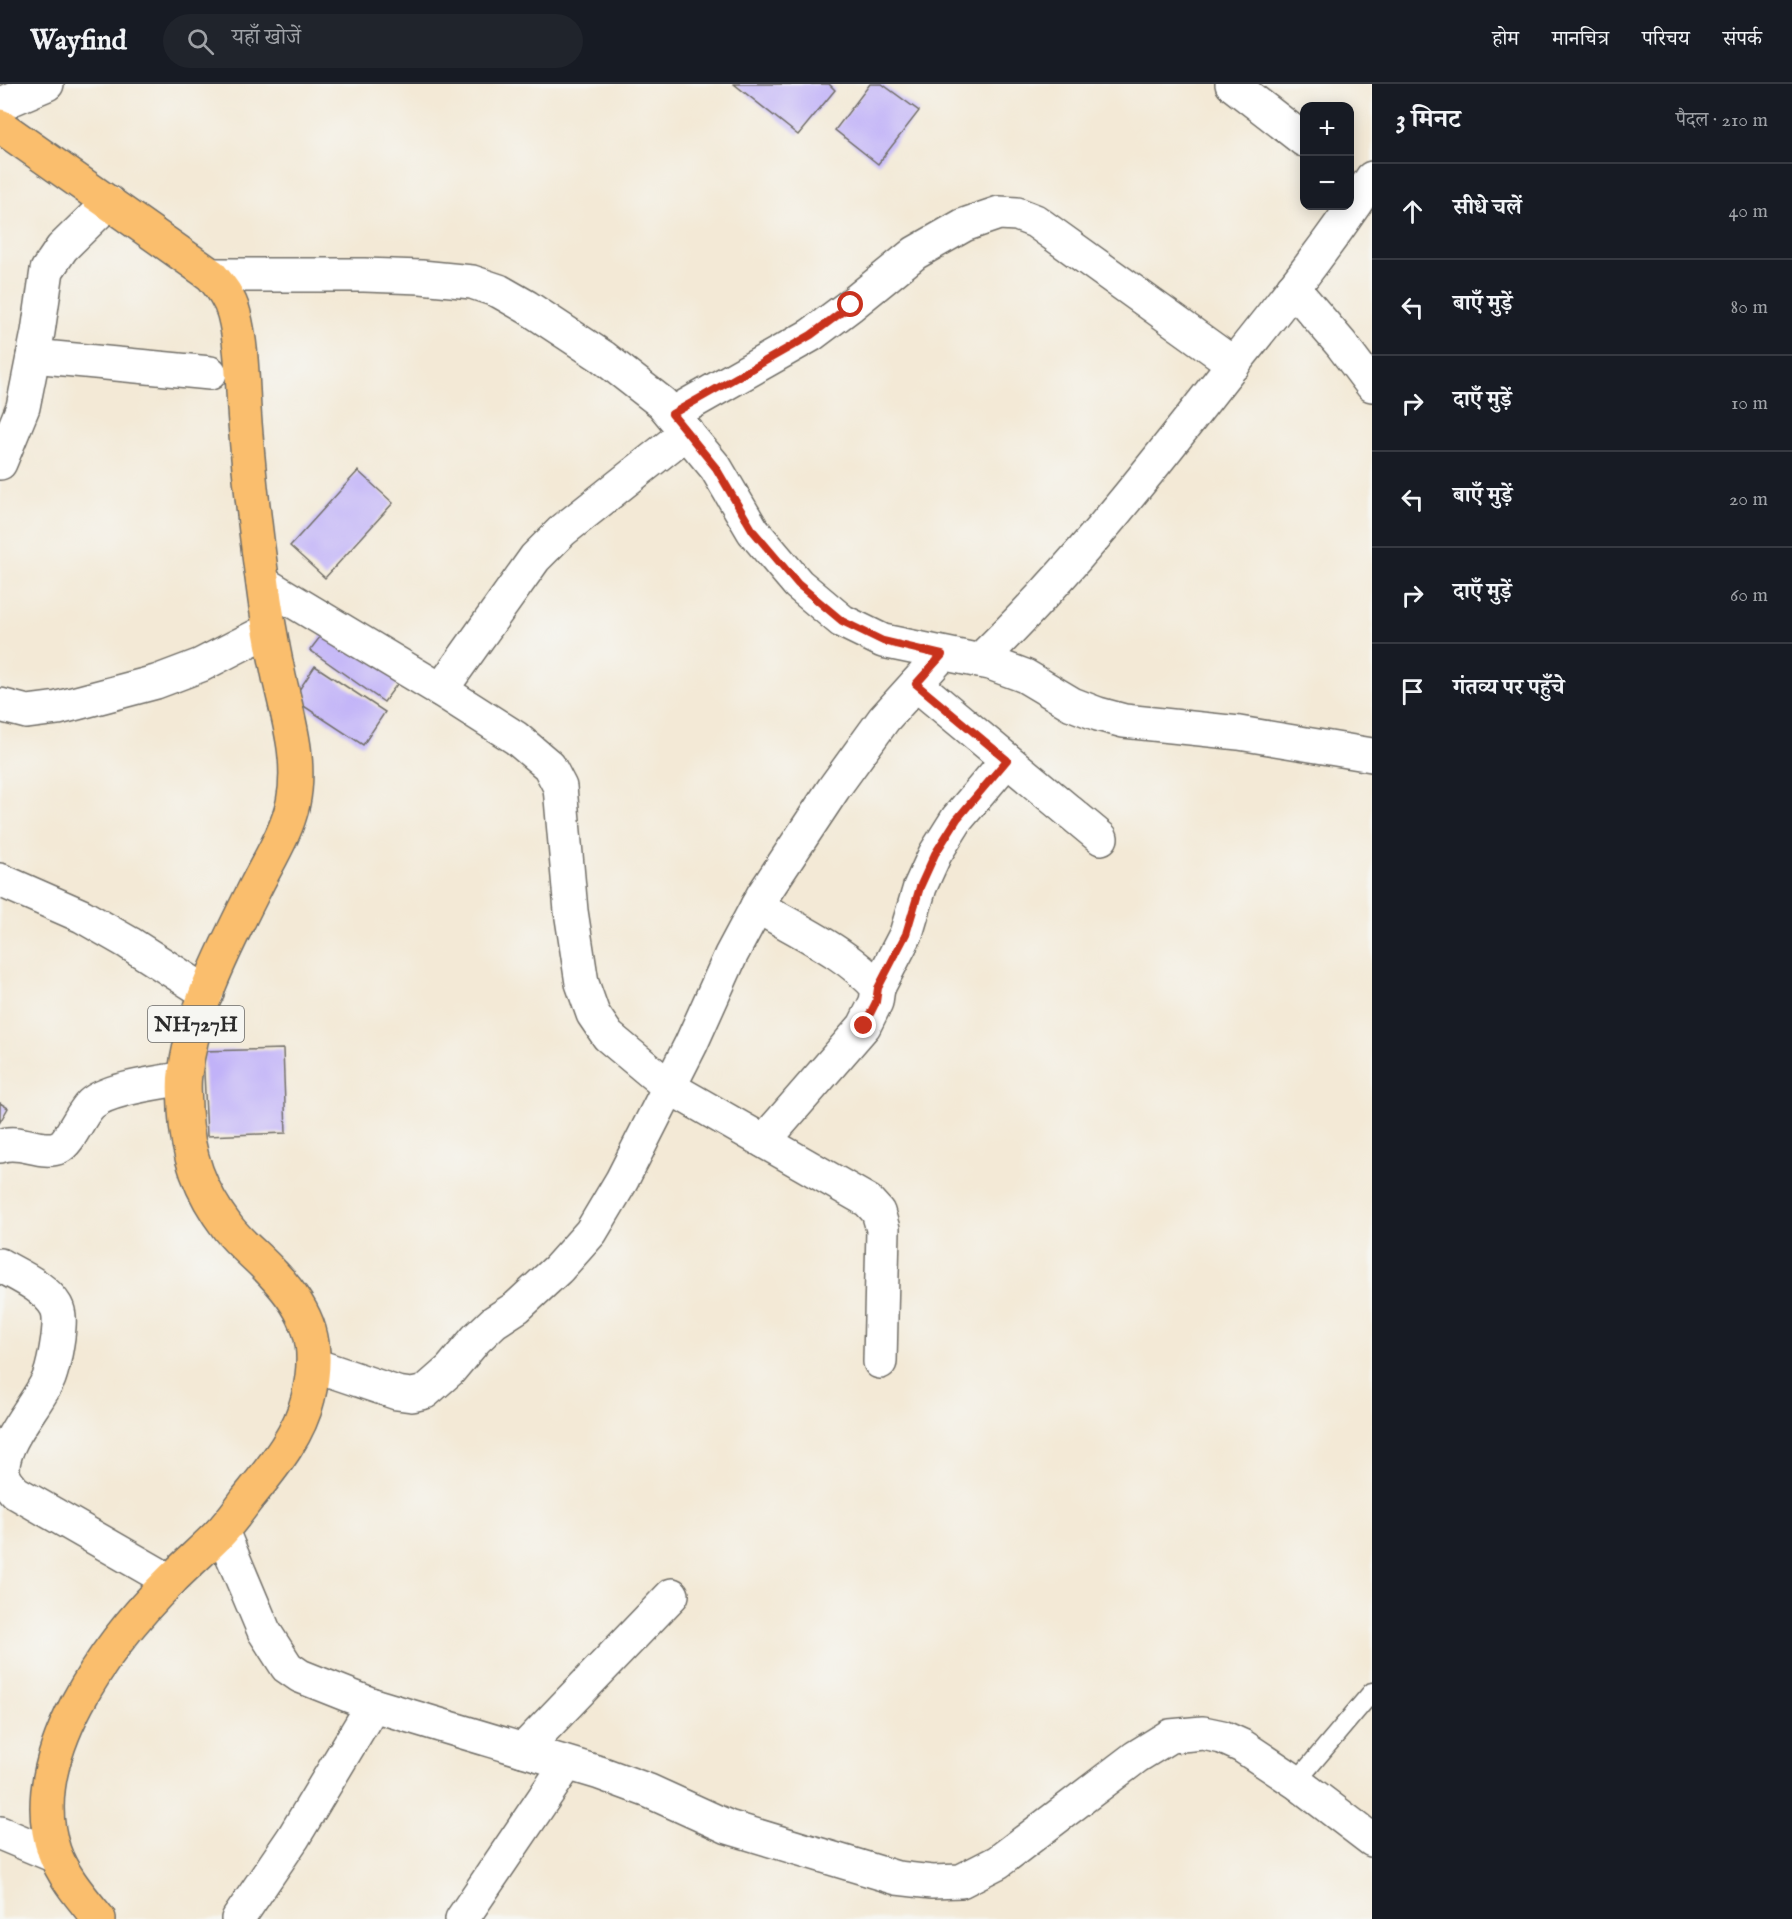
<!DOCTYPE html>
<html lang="hi">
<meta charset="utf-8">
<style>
:root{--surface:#171b24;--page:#20242c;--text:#f1f3f6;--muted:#9ea1a6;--line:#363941}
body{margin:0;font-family:"IM FELL English","Noto Serif Devanagari",serif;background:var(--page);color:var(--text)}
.controls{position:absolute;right:18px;top:18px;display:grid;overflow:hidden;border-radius:12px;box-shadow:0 3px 15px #0003}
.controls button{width:54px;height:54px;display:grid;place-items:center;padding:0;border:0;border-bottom:2px solid var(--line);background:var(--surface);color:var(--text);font:30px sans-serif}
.stop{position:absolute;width:18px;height:18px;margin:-14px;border:4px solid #c8321e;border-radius:50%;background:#fff}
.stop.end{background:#c8321e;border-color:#fff;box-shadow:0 2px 6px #0008}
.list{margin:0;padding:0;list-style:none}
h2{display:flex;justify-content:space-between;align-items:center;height:78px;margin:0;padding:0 24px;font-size:26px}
h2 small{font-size:20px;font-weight:400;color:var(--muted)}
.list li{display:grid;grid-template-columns:39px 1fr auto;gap:18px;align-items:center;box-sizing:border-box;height:96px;padding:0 24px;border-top:2px solid var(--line)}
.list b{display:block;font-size:22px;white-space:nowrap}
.list em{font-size:20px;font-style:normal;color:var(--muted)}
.icon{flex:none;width:33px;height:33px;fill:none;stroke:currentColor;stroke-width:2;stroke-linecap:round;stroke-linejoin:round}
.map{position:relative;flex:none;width:1372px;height:1835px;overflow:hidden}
header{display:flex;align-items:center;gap:36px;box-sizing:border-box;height:84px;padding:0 30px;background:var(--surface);border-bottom:2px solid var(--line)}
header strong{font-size:28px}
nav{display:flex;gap:33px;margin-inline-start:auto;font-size:21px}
.search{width:420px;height:54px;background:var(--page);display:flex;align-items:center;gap:15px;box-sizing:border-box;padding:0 21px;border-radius:33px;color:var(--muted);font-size:22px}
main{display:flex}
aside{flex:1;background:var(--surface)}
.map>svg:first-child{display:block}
.building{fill:#c1b2f8}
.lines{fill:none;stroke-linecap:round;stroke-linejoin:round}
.service-casing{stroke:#716e67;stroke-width:21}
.minor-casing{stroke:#716e67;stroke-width:36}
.trunk-casing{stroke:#716e67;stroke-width:36}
.service{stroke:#fff;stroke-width:18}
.minor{stroke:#fff;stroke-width:33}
.trunk{stroke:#fabe6d;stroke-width:33}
.route{stroke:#c8321e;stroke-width:8}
.labels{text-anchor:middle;stroke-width:6;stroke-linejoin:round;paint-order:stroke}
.shield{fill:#f6f6f2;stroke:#686867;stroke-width:1.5}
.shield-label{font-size:21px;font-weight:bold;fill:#2b2b2b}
</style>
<header>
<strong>Wayfind</strong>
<div class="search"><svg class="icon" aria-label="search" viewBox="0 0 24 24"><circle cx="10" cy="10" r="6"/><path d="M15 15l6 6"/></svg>यहाँ खोजें</div>
<nav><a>होम</a><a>मानचित्र</a><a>परिचय</a><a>संपर्क</a></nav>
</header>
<main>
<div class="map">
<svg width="1372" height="1835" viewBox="0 0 1372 1835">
<rect width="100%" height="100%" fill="#f6f6f2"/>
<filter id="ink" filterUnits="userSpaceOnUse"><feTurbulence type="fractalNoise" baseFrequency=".0167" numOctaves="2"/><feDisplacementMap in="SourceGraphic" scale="12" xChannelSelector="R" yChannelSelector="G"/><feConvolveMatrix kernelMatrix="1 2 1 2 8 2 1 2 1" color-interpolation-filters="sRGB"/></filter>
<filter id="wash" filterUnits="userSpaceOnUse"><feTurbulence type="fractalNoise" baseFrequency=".008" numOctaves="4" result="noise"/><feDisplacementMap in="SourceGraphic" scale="24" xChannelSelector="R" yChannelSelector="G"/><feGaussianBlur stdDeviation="1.35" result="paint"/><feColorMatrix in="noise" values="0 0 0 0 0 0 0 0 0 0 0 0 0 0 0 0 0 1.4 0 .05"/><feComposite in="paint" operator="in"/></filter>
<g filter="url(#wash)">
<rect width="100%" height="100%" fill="#f3e9d6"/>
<g id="blocks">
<g class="building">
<polygon points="734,0 829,0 835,6 798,51"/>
<polygon points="870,0 882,0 919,27 878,80 835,46"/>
<polygon points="358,387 393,419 325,494 290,462"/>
<polygon points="330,540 403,592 384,618 310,566"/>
<polygon points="315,582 385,628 363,661 293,615"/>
<polygon points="283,965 286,1049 207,1052 203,967"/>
<polygon points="0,1019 8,1024 0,1038"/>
</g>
</g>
</g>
<g filter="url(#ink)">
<use href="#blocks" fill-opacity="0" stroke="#716e67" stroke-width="1.5"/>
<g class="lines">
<defs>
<polyline id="service" points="1296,1698 1372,1608"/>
<g id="minor">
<polyline points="1232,0 1304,56"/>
<polyline points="0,20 47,0"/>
<polyline points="211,191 364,191 421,193 472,198 499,207 527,223 603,273 662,319 716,384 753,447 798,500 842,537 883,557 990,579 1025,592 1072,620 1098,630 1124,637 1239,649 1372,671"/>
<polyline points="1293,204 1341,260 1372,301"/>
<polyline points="33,272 210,289"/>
<polyline points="672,330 811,251 851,221 915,169 964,141 999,129 1017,130 1035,137 1234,280"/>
<polyline points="0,379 23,323 38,248 47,186 62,164 109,118"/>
<polyline points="263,499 441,606 516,654 549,682 560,703 571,827 582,899 593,930 608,952 669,1003 868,1117 878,1128 883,1145 880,1278"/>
<path d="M 979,577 C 1068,491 1146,392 1222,294 C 1274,229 1327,164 1372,94"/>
<polyline points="916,600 1101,754"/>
<polyline points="441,606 535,474 562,447 687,348"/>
<polyline points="0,621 27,628 58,624 156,598 201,581 269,546"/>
<polyline points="0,796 82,832 129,859 207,909"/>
<path d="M 757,822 C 798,847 847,868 878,904 L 876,918 L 864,942 L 764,1057"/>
<polyline points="878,904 906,850 920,803 935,770 957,735 1007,676"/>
<path d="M 0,1062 C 20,1054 42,1071 59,1063 C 70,1058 80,1030 91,1020 C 109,1004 160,999 184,994"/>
<path d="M 0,1181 C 19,1192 44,1202 56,1222 C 61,1231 59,1243 58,1253 C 56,1267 54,1281 49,1294 C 38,1320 3,1356 3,1384 C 2,1394 9,1401 15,1408 L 170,1497"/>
<polyline points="314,1281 397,1309 412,1311 425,1308 450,1286 476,1255 494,1238 517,1223 558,1185 591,1148 622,1096 691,960 731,871 763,811 834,704 884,635 942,571"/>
<polyline points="222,1447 264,1547 287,1583 300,1592 373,1621 600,1689 649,1707 728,1743 897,1794 932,1798 961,1797 998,1778 1136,1673 1170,1652 1203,1649 1222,1653 1242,1662 1296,1698 1372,1756"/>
<polyline points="523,1666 672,1511"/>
<polyline points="0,1749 55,1772"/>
<polyline points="238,1835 293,1754 373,1621"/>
<polyline points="462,1835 567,1680"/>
</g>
<path id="trunk" d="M 0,42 L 211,191 C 221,203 230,214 234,230 C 243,265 242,303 245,339 C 249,391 255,442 262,494 C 266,527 272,560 279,593 C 288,634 302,676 293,719 C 287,748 269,776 256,802 C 227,860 193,924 185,990 C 183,1002 185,1014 185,1026 C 187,1072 200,1107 228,1144 C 241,1161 259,1174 273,1190 C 310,1229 321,1261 308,1314 C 299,1353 271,1385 247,1415 C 238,1427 229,1440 218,1451 C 203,1466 187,1480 172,1495 C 109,1557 22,1673 54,1767 C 63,1793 82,1814 99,1835"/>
</defs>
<use href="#service" class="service-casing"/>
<use href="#minor" class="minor-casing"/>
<use href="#trunk" class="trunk-casing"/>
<use href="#service" class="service"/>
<use href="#minor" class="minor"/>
<use href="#trunk" class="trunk"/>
</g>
</g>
<g class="lines" filter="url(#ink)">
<polyline class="route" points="851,221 811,251 672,330 716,384 753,447 798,500 842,537 883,557 942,571 916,600 1007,676 957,735 935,770 920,803 906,850 878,904 876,918 864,942"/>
</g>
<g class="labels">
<rect class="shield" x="148" y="922" width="96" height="36" rx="4.5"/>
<g class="shield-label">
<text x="196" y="947">NH727H</text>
</g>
</g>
</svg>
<div class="controls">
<button>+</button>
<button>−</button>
</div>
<div class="stop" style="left:851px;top:221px"></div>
<div class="stop end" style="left:864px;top:942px"></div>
</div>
<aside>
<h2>3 मिनट<small>पैदल · 210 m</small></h2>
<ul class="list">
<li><svg class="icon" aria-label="ahead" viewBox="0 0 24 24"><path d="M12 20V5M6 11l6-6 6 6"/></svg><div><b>सीधे चलें</b></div><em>40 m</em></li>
<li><svg class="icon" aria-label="left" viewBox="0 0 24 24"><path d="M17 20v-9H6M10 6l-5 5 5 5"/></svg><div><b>बाएँ मुड़ें</b></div><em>80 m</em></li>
<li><svg class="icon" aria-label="right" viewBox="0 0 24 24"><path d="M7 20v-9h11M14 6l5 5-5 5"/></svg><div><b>दाएँ मुड़ें</b></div><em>10 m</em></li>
<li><svg class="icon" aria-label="left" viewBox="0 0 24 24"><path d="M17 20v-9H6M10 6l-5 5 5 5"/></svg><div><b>बाएँ मुड़ें</b></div><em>20 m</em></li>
<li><svg class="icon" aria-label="right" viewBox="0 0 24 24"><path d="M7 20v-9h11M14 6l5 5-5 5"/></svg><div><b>दाएँ मुड़ें</b></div><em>60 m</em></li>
<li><svg class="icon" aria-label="arrive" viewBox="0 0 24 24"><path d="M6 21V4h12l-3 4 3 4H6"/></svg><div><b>गंतव्य पर पहुँचे</b></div></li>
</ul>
</aside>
</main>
